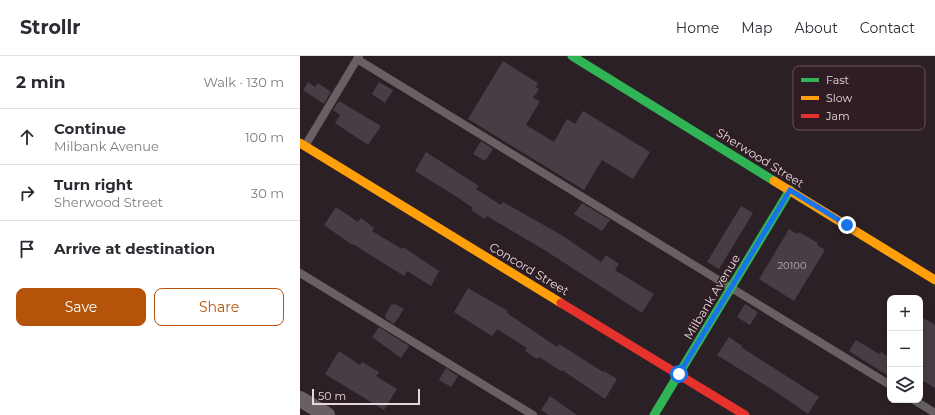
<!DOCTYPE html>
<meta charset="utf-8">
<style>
:root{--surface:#fff;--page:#f2f2f3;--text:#2b2b33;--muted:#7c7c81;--line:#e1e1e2;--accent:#b45309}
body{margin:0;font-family:Montserrat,sans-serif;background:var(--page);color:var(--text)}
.controls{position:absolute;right:12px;bottom:12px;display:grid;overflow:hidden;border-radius:8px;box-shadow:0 2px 10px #0003}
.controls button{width:36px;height:36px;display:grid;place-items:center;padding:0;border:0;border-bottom:1px solid var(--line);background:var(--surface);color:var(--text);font:20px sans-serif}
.scale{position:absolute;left:12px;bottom:10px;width:108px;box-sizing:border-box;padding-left:4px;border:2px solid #e5d7dc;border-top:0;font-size:11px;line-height:14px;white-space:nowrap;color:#e5d7dc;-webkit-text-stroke:3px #2f1c24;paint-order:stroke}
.stop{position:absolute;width:12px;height:12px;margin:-9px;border:3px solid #1a73e8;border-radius:50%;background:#fff}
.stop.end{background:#1a73e8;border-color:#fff;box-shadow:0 1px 4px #0008}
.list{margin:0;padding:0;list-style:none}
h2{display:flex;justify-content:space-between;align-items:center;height:52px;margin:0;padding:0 16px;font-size:17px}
h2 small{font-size:13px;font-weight:400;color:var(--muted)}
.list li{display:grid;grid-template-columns:26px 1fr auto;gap:12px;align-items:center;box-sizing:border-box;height:56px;padding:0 16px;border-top:1px solid var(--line)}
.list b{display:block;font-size:15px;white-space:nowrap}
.list p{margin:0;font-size:13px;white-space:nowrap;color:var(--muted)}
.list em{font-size:13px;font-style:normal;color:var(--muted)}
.actions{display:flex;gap:8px;padding:12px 16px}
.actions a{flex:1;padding:9px 0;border:1px solid var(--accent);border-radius:8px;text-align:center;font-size:14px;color:var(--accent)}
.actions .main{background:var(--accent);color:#fff}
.icon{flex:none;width:22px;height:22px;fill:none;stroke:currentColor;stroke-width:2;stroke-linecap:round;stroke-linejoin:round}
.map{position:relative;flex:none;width:635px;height:359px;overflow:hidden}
header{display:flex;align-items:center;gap:24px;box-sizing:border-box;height:56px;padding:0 20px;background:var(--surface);border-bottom:1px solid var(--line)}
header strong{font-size:19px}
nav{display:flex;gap:22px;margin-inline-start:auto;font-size:14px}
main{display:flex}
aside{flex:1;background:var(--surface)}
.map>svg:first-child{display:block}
.building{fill:#483d45}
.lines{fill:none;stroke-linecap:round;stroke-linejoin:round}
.lane{stroke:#686063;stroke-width:8}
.street{stroke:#686063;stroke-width:16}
.fast{stroke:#30b455;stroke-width:9}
.slow{stroke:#ff9f0a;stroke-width:9}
.jam{stroke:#e5322d;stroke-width:9}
.route{stroke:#1a73e8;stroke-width:5}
.labels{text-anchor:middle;stroke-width:3;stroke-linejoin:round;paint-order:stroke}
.number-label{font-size:10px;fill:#beb0b6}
.street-label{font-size:12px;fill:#e5d7dc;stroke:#2f1c24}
.key{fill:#2f1c24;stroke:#66545b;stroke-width:1}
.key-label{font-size:11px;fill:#e5d7dc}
</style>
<header>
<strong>Strollr</strong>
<nav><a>Home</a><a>Map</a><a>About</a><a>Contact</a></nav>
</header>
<main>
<aside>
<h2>2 min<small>Walk · 130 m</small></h2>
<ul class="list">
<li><svg class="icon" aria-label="ahead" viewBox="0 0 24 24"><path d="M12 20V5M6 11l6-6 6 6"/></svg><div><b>Continue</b><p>Milbank Avenue</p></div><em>100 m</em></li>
<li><svg class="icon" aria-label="right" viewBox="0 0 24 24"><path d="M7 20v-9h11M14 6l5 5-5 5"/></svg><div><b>Turn right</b><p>Sherwood Street</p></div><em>30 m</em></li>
<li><svg class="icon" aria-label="arrive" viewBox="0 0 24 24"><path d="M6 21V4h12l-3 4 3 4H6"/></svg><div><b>Arrive at destination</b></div></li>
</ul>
<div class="actions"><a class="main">Save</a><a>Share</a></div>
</aside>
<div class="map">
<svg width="635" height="359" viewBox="0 0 635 359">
<rect width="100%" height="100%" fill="#2b2025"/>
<g class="building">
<polygon points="203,5 238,27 236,31 239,33 233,42 240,45 226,69 254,86 267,63 275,68 283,55 350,96 333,123 302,104 284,134 168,63"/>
<polygon points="8,26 15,31 18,27 31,36 24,48 3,34"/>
<polygon points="79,26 93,34 85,47 72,38"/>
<polygon points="39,45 81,70 68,89 35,67 40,59 33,54"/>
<polygon points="181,85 193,93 185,105 173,98"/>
<polygon points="126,96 179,130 176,133 201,149 203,146 263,180 301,206 306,199 319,208 315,214 354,238 342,257 246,195 187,160 185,163 171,154 173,152 154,139 115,115"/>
<polygon points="282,147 310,164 302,175 274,158"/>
<polygon points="441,150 453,157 419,213 407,206"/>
<polygon points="36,151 58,166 61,162 74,172 72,175 102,193 103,191 139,215 131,230 107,215 104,220 53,188 52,189 24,169"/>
<polygon points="489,173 497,178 499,176 518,187 517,189 525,194 494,245 459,223"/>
<polygon points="168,232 208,255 207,257 257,291 259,288 303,316 304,315 317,323 305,343 262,314 261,315 239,301 237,303 225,295 227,292 197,273 192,280 154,256"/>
<polygon points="92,248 94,249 95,248 104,253 94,268 85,262 86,260 85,259"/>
<polygon points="445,248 458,256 450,269 437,261"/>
<polygon points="620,260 635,269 635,332 620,323"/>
<polygon points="79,271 109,290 101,302 72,281"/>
<polygon points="429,281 442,290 441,291 519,341 508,358 476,336 417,299"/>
<polygon points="556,284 579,298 581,296 590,302 590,321 549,295"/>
<polygon points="39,295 60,309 62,306 79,316 76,320 97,333 84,354 25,318"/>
<polygon points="146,312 158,320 151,331 139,324"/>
<polygon points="250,340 277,359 249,359 241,354"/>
</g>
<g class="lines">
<g class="lane">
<polyline points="57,3 590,329"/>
<polyline points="5,90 59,0"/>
<polyline points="0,217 233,359"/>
<polyline points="614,344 635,357"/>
</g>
<polyline class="street" points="0,343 27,359"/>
<g class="fast">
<polyline points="272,0 474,125"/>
<polyline points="354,359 490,134"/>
</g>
<g class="slow">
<polyline points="0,87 261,247"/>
<polyline points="474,125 635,224"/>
</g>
<polyline class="jam" points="261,247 445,359"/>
</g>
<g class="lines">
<polyline class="route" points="379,318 490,134 547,169"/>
</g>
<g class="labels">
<g class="number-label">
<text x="492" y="213">20100</text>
</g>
<g class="street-label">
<text transform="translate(460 102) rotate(32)" y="4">Sherwood Street</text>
<text transform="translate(229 213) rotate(31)" y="4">Concord Street</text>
<text transform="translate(412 241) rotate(-59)" y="4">Milbank Avenue</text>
</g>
</g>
<rect x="493" y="10" width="132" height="64" rx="6" class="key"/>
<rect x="501" y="22" width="18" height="4" fill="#30b455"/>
<rect x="501" y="40" width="18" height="4" fill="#ff9f0a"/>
<rect x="501" y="58" width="18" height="4" fill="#e5322d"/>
<g class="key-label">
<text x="526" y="28">Fast</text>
<text x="526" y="46">Slow</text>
<text x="526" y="64">Jam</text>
</g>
</svg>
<div class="controls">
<button>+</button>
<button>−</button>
<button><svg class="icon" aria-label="layers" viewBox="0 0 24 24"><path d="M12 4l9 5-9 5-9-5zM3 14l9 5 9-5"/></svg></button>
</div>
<div class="scale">50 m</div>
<div class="stop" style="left:379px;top:318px"></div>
<div class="stop end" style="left:547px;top:169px"></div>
</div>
</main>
